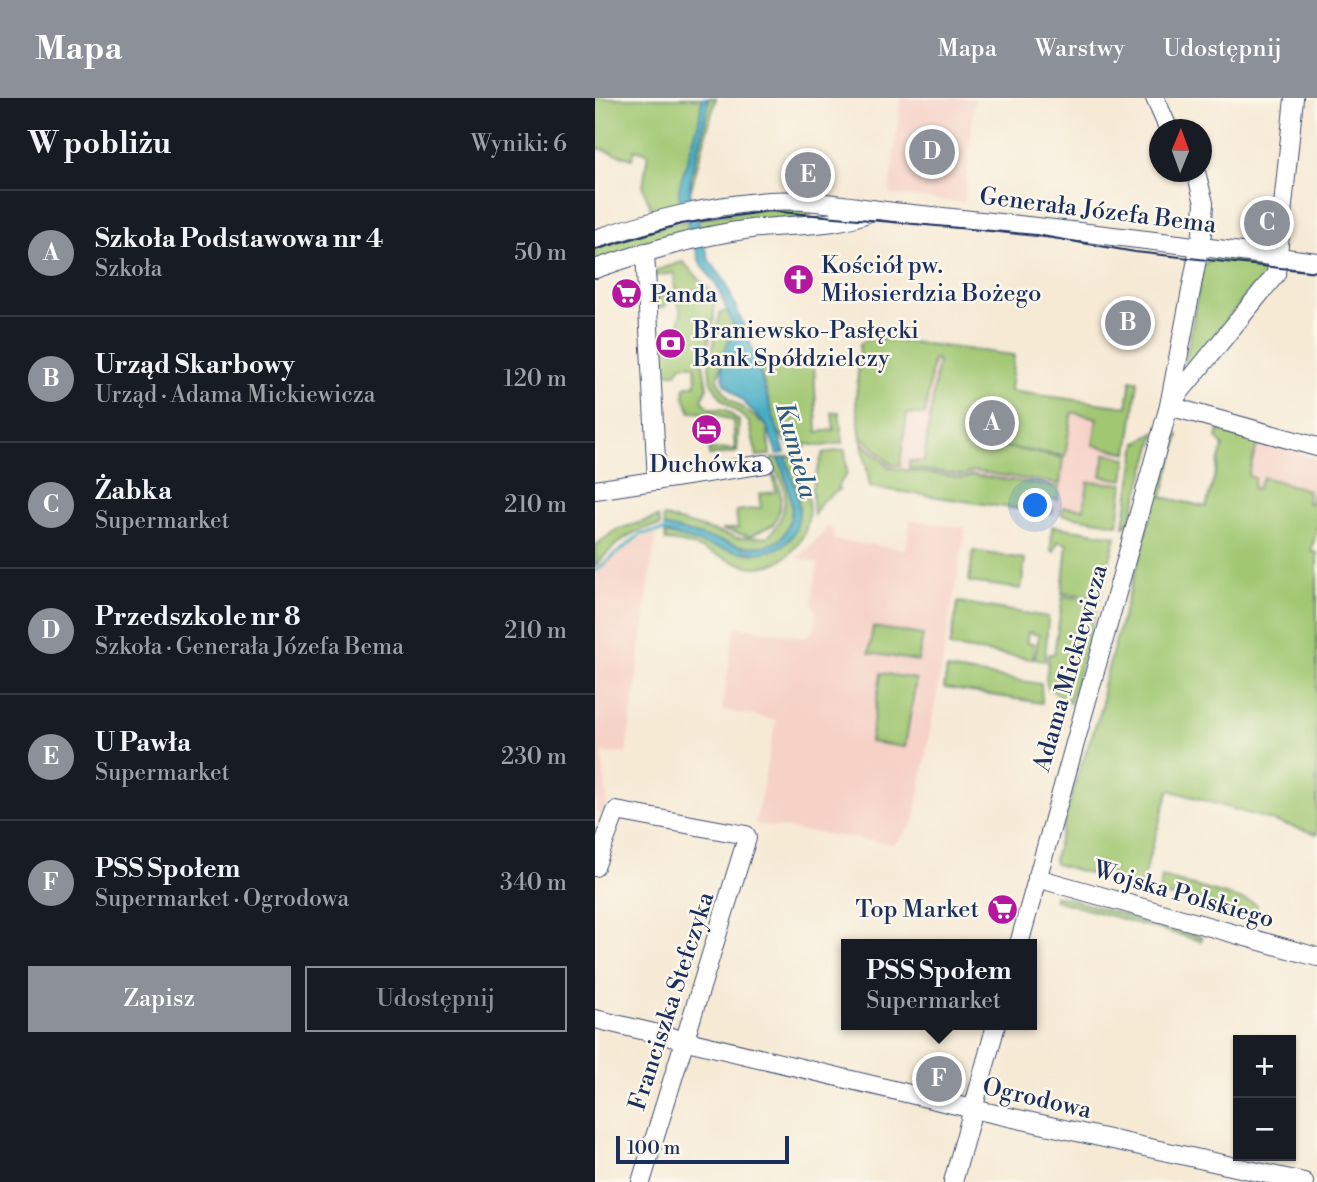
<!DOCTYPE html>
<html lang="pl">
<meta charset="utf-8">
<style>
:root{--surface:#171b24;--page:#242831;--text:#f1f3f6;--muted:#9ea1a6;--line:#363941;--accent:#8c9099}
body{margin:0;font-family:"Libre Bodoni",serif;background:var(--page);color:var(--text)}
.controls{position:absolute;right:21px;bottom:21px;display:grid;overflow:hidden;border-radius:0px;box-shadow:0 2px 5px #0004}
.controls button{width:63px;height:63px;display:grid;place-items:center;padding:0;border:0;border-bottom:2px solid var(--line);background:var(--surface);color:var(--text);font:35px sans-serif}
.compass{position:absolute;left:554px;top:21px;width:63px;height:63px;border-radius:50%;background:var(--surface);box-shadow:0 2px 5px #0004;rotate:1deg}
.scale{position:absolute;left:21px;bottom:18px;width:173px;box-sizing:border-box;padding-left:7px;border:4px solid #1b2f5e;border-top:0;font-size:19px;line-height:24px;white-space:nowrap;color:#1b2f5e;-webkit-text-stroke:5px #fbf7ec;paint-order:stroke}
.you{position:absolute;left:441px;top:408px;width:24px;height:24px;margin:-18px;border:5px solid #fff;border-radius:50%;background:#1a73e8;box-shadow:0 0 0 10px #1a73e833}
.badge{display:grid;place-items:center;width:46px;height:46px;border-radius:50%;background:var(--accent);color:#fff;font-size:23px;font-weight:700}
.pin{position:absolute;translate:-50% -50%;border:4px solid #fff;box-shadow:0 2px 7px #0006}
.popup{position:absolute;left:246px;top:841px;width:196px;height:91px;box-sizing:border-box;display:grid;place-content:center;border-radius:0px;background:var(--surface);filter:drop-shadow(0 2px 5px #0005);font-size:23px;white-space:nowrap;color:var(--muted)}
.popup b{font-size:26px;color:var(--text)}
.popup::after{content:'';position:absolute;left:50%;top:100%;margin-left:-14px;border:14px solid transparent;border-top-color:var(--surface)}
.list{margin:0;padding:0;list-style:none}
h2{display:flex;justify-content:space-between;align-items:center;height:91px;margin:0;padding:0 28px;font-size:30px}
h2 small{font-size:23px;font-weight:400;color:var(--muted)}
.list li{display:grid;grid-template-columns:46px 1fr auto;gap:21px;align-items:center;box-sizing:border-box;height:126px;padding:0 28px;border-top:2px solid var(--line)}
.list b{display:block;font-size:26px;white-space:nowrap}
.list p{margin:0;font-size:23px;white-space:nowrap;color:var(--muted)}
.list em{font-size:23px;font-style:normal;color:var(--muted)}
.actions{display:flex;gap:14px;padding:21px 28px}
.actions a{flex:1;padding:16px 0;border:2px solid var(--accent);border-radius:0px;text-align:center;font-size:24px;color:var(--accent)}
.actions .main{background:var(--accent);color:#fff}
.map{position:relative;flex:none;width:722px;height:1084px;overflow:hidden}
header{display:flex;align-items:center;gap:42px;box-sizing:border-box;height:98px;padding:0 35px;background:var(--accent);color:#fff}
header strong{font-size:33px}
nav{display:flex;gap:38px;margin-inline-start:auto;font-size:24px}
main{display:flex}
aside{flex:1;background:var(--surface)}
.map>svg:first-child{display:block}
.built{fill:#f6d1c6}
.green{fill:#a1c772;stroke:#5e7b68;stroke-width:2}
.water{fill:#45adc5;stroke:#306e92;stroke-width:2}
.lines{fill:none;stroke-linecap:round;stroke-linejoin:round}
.stream{stroke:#45adc5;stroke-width:3.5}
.minor-casing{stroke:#3c4b70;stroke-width:20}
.minor{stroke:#fff;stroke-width:18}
.tram{stroke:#1b2f5e;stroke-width:2}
.labels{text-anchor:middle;stroke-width:5;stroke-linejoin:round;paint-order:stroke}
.street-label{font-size:24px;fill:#1b2f5e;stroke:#fbf7ec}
.poi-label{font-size:24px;fill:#1b2f5e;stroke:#fbf7ec;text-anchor:start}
.water-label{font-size:26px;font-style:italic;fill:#2a5b82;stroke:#fbf7ec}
</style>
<header>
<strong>Mapa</strong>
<nav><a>Mapa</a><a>Warstwy</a><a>Udostępnij</a></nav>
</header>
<main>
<aside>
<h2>W pobliżu<small>Wyniki: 6</small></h2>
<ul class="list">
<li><span class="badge">A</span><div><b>Szkoła Podstawowa nr 4</b><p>Szkoła</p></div><em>50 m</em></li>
<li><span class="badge">B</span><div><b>Urząd Skarbowy</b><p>Urząd · Adama Mickiewicza</p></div><em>120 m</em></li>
<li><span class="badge">C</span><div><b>Żabka</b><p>Supermarket</p></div><em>210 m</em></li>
<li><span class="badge">D</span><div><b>Przedszkole nr 8</b><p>Szkoła · Generała Józefa Bema</p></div><em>210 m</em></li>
<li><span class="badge">E</span><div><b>U Pawła</b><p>Supermarket</p></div><em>230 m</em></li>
<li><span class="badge">F</span><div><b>PSS Społem</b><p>Supermarket · Ogrodowa</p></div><em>340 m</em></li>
</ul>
<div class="actions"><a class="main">Zapisz</a><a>Udostępnij</a></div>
</aside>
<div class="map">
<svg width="722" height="1084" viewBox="0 0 722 1084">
<rect width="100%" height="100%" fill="#fbf7ec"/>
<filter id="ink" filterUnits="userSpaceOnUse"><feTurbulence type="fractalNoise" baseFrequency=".0143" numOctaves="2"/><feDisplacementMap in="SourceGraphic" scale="14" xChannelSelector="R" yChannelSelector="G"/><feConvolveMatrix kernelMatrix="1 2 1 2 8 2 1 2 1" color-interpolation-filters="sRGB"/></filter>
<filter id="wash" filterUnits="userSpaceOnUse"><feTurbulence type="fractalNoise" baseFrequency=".00686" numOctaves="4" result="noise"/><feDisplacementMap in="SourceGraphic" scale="28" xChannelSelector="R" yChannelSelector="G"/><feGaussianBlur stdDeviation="1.57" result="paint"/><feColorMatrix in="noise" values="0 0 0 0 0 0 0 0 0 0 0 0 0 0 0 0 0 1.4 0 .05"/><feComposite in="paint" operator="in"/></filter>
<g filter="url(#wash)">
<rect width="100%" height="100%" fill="#f6ead5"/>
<g class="built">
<polygon points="306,0 380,0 369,105 294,96"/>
<polygon points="275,239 419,257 415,293 532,309 521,386 511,424 275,389 261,303 265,246"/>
<polygon points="658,343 722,360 722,431 637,417"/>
<polygon points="315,422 371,430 319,725 299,746 160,726 181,622 127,612 140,528 211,539 219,532 222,518 217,503 223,465 202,460 229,434 230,429 239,432 238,442 311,451"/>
<polygon points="61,436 31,656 7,655 13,710 10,716 0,715 0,477 23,455 47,439"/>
</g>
<g class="green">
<polygon points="0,0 121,0 95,95 99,107 58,116 48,89 53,55 40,51 37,61 0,49"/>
<polygon points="163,110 214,111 216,117 0,165 0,148 50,131"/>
<polygon points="618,159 668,166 675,174 670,186 659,189 606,253 611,259 586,287 608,167"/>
<polygon points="88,164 119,197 119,223 108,266 112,289 107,302 114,310 131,312 144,323 142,354 114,358 114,352 140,351 138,323 118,315 96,314 89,299 90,289 101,286 100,267 86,267 81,275 68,275 66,250 88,248 92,236 84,226 86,214 81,196 68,210 63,209 62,200 69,196 106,195 106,191 80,193 79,175 59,178 59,173"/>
<polygon points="132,213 139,229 122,282 134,300 172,328 175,357 162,358 154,324 127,301 116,284 114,268 125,215"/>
<polygon points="275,239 419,257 415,293 532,309 536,282 543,283 533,355 498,347 502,320 477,314 470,358 404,348 468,360 465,386 379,373 368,377 314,370 314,363 329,364 343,262 338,261 330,317 312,315 305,367 297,367 271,342 266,341 261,303 265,246"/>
<polygon points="162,262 219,266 222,334 239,332 237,314 244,314 248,345 226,348 210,346 210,350 197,351 182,331"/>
<polygon points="624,332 663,344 653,378 660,380 658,390 662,391 668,379 713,392 712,405 716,405 718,397 722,398 722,431 716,453 722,455 722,736 574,692 545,790 460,766 459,761 481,682 507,609 508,588 579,336 584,337 567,399 611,409 628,348 622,340"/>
<polygon points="561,334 535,424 529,428 542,345"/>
<polygon points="267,344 296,370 368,380 378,377 464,389 463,402 447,400 458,410 457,416 275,389"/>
<polygon points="250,352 252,376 242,389 244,392 227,403 219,417 217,389 228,355"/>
<polygon points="510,356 532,360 529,382 506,378"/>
<path d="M 204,358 C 213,394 225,429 193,457 C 183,466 167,471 153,468 C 125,461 100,444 71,443 L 70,435 L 156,456 L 178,452 L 198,435 L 197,382 L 191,359 Z"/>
<path d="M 184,360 C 189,379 198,399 197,418 C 195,477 98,434 69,428 L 68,419 L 70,419 L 142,440 L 172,439 C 192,421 198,386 175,368 L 176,361 Z"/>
<path d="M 171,369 C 189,382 189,409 178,427 L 155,438 L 126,432 L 143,430 L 141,413 L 166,410 L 164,396 L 181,394 L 178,376 L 172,377 Z"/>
<polygon points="493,384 528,386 523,426 467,417 468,409 489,411"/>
<path d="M 63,419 L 65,428 C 37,429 17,449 0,468 L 0,448 L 21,432 Z"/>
<polygon points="457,428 521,438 505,499 467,495 472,446 463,443 459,454 456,452"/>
<polygon points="378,453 430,461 426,491 374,484"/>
<polygon points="468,498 504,502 475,605 453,590 451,581 454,556 459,556"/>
<polygon points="363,504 453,519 450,563 440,561 444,537 433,534 431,545 439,546 438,561 355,549"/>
<polygon points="278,529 328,537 323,563 274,555"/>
<polygon points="352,571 446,586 447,605 349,590"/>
<polygon points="286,575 321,581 310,649 275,644"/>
<polygon points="567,779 659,805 662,807 658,821 564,795"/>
<polygon points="460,797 607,839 606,843 459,802"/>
</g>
<g class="water">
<polygon points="107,0 114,0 108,35 96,76 95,95 114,162 130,183 154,241 190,355 182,356 172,328 129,284 126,262 139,229 122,188 105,164 84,97 84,90 104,23"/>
<path d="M 191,359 C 195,375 204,394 204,411 C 203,485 108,444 70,435 L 69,428 L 149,449 L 171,448 L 185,442 C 207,413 193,391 184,360 Z"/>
</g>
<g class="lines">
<polyline class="stream" points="0,473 46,436 73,432"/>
</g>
</g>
<g filter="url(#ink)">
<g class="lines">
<defs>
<g id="minor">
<polyline points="560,0 574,32"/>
<path d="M 0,141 C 58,122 115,107 175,103 C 223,100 270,112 317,116 C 453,129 587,146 722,164"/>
<polyline points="50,154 62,383"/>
<path d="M 0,171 C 52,153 102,138 156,131 C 196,126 240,130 277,113"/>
<polyline points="576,305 681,176 699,0"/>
<polyline points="574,308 722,349"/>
<polyline points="0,392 170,366"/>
<polyline points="0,769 21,713 151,737 152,740 46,1084"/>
<polyline points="442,780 722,859"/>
<polyline points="424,846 574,308 607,135 609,105 601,74"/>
<polyline points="0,921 378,1011 709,1084"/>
<polyline points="358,1084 401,927"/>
</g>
</defs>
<use href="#minor" class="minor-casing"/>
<use href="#minor" class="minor"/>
<polyline class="tram" points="0,152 86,126 174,113 441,137 540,154 722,174"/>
</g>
</g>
<defs>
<symbol id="church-disc" viewBox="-11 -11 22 22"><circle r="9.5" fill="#b5179e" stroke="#fbf7ec"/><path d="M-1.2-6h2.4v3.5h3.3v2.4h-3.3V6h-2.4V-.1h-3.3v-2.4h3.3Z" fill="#fff"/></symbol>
<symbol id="supermarket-disc" viewBox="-11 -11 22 22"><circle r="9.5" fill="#b5179e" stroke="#fbf7ec"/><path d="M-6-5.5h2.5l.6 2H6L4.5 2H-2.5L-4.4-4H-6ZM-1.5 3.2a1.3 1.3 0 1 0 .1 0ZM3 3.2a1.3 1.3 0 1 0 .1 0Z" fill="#fff"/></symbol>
<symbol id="bank-disc" viewBox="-11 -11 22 22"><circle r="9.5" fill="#b5179e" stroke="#fbf7ec"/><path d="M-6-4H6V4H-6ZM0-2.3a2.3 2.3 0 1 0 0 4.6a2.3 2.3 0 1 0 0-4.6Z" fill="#fff"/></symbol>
<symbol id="hotel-disc" viewBox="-11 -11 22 22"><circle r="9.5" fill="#b5179e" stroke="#fbf7ec"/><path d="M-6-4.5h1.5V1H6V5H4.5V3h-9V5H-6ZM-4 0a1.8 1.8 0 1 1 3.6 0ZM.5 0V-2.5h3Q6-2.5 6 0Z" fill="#fff"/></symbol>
</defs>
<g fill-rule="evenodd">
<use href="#church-disc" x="186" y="164" width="35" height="35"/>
<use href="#supermarket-disc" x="14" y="178" width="35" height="35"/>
<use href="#bank-disc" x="58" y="228" width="35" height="35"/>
<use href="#hotel-disc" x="94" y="314" width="35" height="35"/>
<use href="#supermarket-disc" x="390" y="794" width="35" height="35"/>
</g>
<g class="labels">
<g class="street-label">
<text transform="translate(503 112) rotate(7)" y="8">Generała Józefa Bema</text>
<text transform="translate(475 570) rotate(-74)" y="8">Adama Mickiewicza</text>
<text transform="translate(589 796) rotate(16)" y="8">Wojska Polskiego</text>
<text transform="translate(76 903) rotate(-72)" y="8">Franciszka Stefczyka</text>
<text transform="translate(442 1000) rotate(13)" y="8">Ogrodowa</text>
</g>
<g class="poi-label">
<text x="226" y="175">Kościół pw.<tspan x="226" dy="28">Miłosierdzia Bożego</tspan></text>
<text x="55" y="204">Panda</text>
<text x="98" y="240">Braniewsko-Pasłęcki<tspan x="98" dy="28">Bank Spółdzielczy</tspan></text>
<text x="111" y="374" text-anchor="middle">Duchówka</text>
<text x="384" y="819" text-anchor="end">Top Market</text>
</g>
<g class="water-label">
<text transform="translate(202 352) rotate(75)" y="9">Kumiela</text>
</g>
</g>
</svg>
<div class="controls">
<button>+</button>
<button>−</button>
</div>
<svg class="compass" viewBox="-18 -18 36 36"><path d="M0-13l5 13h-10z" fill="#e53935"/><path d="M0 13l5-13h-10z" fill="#9ea1a6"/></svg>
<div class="scale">100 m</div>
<div class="you"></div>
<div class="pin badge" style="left:397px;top:325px">A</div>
<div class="pin badge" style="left:533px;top:225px">B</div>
<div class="pin badge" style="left:672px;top:125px">C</div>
<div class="pin badge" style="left:337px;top:54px">D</div>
<div class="pin badge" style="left:213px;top:77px">E</div>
<div class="pin badge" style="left:344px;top:981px">F</div>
<div class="popup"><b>PSS Społem</b>Supermarket</div>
</div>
</main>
